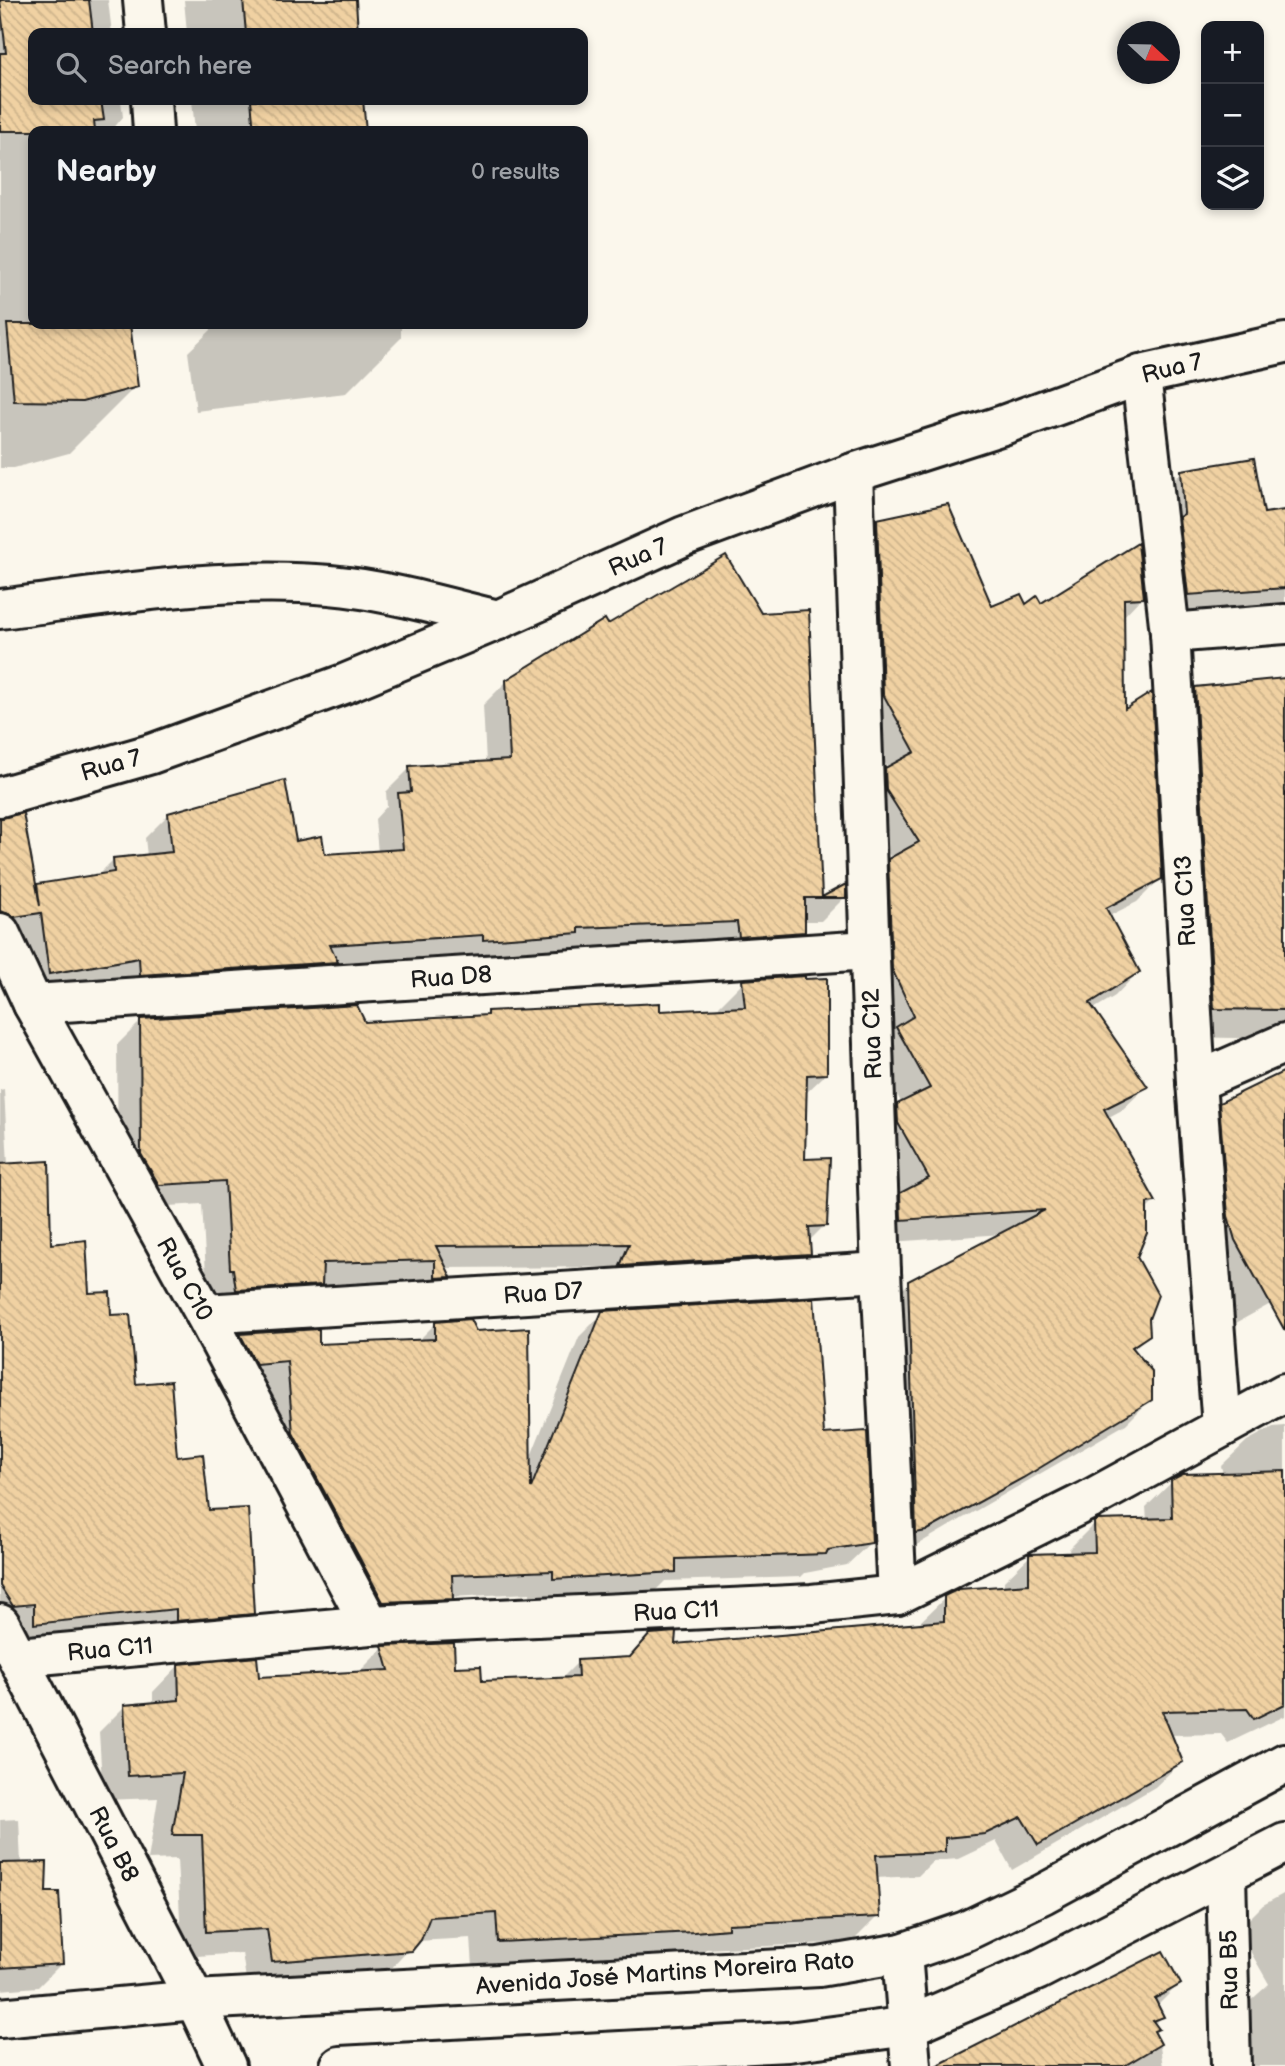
<!DOCTYPE html>
<meta charset="utf-8">
<style>
:root{--surface:#171b24;--page:#242831;--text:#f1f3f6;--muted:#9ea1a6;--line:#363941}
body{margin:0;font-family:"Balsamiq Sans",sans-serif;background:var(--page);color:var(--text)}
.controls{position:absolute;right:21px;top:21px;display:grid;overflow:hidden;border-radius:14px;box-shadow:0 4px 10px #0003}
.controls button{width:63px;height:63px;display:grid;place-items:center;padding:0;border:0;border-bottom:2px solid var(--line);background:var(--surface);color:var(--text);font:35px sans-serif}
.compass{position:absolute;left:1117px;top:21px;width:63px;height:63px;border-radius:50%;background:var(--surface);box-shadow:0 4px 10px #0003;rotate:112deg}
.list{margin:0;padding:0;list-style:none}
h2{display:flex;justify-content:space-between;align-items:center;height:91px;margin:0;padding:0 28px;font-size:30px}
h2 small{font-size:23px;font-weight:400;color:var(--muted)}
.icon{flex:none;width:38px;height:38px;fill:none;stroke:currentColor;stroke-width:2;stroke-linecap:round;stroke-linejoin:round}
.map{position:relative;flex:none;width:1285px;height:2066px;overflow:hidden}
.search{position:absolute;background:var(--surface);box-shadow:0 4px 10px #0003;left:28px;top:28px;width:560px;height:77px;display:flex;align-items:center;gap:18px;box-sizing:border-box;padding:0 24px;border-radius:14px;color:var(--muted);font-size:26px}
.panel{position:absolute;background:var(--surface);box-shadow:0 4px 10px #0003;left:28px;top:126px;width:560px;height:203px;border-radius:14px}
.map>svg:first-child{display:block}
.shadow{fill:#0003}
.building{fill:url(#building-back-hatch);stroke:#1c1c1c;stroke-width:2}
.lines{fill:none;stroke-linecap:round;stroke-linejoin:round}
.minor-casing{stroke:#1c1c1c;stroke-width:44}
.tertiary-casing{stroke:#1c1c1c;stroke-width:44}
.minor{stroke:#fbf7ec;stroke-width:38}
.tertiary{stroke:#fbf7ec;stroke-width:38}
.labels{text-anchor:middle;stroke-width:5;stroke-linejoin:round;paint-order:stroke}
.street-label{font-size:24px;fill:#1c1c1c;stroke:#fbf7ec}
</style>
<div class="map">
<svg width="1285" height="2066" viewBox="0 0 1285 2066">
<defs>
<pattern id="building-back-hatch" width="6" height="6" patternUnits="userSpaceOnUse" patternTransform="scale(1.75)"><rect width="6" height="6" fill="#f0d1a2"/><path d="M-1 5l2 2M0 0l6 6M5-1l2 2" fill="none" stroke="#cdb38b"/></pattern>
</defs>
<rect width="100%" height="100%" fill="#fbf7ec"/>
<filter id="ink" filterUnits="userSpaceOnUse"><feTurbulence type="fractalNoise" baseFrequency=".0143" numOctaves="2"/><feDisplacementMap in="SourceGraphic" scale="14" xChannelSelector="R" yChannelSelector="G"/><feConvolveMatrix kernelMatrix="1 2 1 2 8 2 1 2 1" color-interpolation-filters="sRGB"/></filter>
<g filter="url(#ink)">
<g class="shadow">
<polygon points="0,0 108,0 112,33 33,33 33,100 121,100 123,117 111,131 33,131 33,324 128,324 136,386 69,453 14,468 0,468"/>
<polygon points="184,0 354,0 357,33 187,33"/>
<polygon points="192,100 362,100 364,131 195,131"/>
<polygon points="210,324 401,324 401,338 346,393 196,411 188,352 211,330"/>
<polygon points="1182,472 1263,515 1285,512 1285,622 1165,617 1159,495"/>
<polygon points="877,521 991,608 1142,597 1123,617 1124,712 1161,878 1137,902 1109,916 1138,972 1115,996 1092,1010 1146,1087 1122,1110 1107,1118 1154,1202 1145,1211 1136,1257 1148,1335 1133,1350 1150,1400 1126,1424 901,1554 885,1307 909,1283 1002,1234 878,1243 877,1219 901,1195 875,1147 874,1129 902,1104 874,1052 865,885 892,859 863,814 862,793 888,768 860,718 854,545"/>
<polygon points="808,612 821,900 844,887 844,898 821,921 803,921 803,931 780,955 26,996 0,938 0,859 35,889 97,876 113,860 147,856 145,838 169,814 294,843 323,856 378,853 375,819 387,806 386,792 410,768 486,763 483,705 507,681 608,626"/>
<polygon points="1285,683 1285,1039 1185,1037 1167,718 1196,689"/>
<polygon points="743,982 826,1074 805,1094 803,1160 825,1225 808,1242 809,1254 785,1278 598,1289 607,1267 445,1268 448,1276 425,1300 412,1283 319,1285 296,1308 212,1313 207,1292 202,1204 135,1208 118,1179 117,1045 141,1021 364,1024 484,1017 488,1013 720,1010 719,1006"/>
<polygon points="1285,1073 1285,1296 1236,1323 1206,1269 1191,1133 1221,1104"/>
<polygon points="4,1089 8,1165 49,1246 109,1317 134,1385 207,1512 253,1613 229,1637 11,1647 0,1627 0,1090"/>
<polygon points="603,1313 823,1436 871,1542 847,1565 805,1573 801,1577 665,1581 651,1595 530,1602 530,1593 451,1597 427,1622 359,1625 270,1457 264,1383 233,1387 218,1359 241,1335 317,1346 418,1341 436,1323 529,1461 579,1337"/>
<polygon points="1285,1426 1285,1716 1228,1743 1221,1734 1170,1735 1181,1762 1155,1787 1012,1870 996,1841 958,1859 933,1861 918,1876 876,1878 878,1916 852,1942 706,1949 701,1954 667,1957 473,1967 471,1938 417,1941 384,1976 247,1986 242,1953 182,1957 177,1859 148,1860 158,1798 103,1800 99,1732 125,1706 153,1704 153,1692 178,1666 257,1679 358,1673 383,1648 454,1669 480,1683 560,1680 578,1662 628,1659 651,1635 674,1646 919,1623 945,1598 1004,1587 1004,1581 1030,1556 1070,1555 1069,1549 1095,1523 1147,1521 1146,1507 1172,1482 1223,1474 1221,1466 1247,1441 1273,1427"/>
<polygon points="19,1819 21,1864 44,1894 62,1963 38,1987 0,1990 0,1820"/>
<polygon points="1285,1893 1285,2066 1251,2066 1239,2011 1269,1984 1238,1930 1263,1905"/>
<polygon points="1179,1984 1157,2006 1162,2017 1154,2025 1157,2029 1153,2033 1160,2047 1163,2066 947,2066"/>
</g>
<g class="building">
<polygon points="0,0 89,0 93,33 33,33 33,100 101,100 104,120 94,121 95,131 0,131 0,53 6,53"/>
<polygon points="243,0 356,0 358,33 246,33"/>
<polygon points="251,100 363,100 366,131 254,131"/>
<polygon points="7,324 130,324 138,387 82,402 14,401"/>
<polygon points="1254,458 1264,513 1285,510 1285,588 1188,595 1179,517 1184,514 1181,470"/>
<polygon points="948,504 992,606 1021,594 1026,604 1037,596 1041,603 1138,543 1144,598 1124,599 1125,709 1152,692 1162,879 1106,908 1140,972 1090,1003 1148,1087 1104,1109 1156,1202 1147,1203 1147,1233 1137,1257 1158,1295 1149,1319 1150,1335 1132,1347 1152,1371 1152,1400 1023,1478 926,1531 916,1533 908,1281 1045,1210 901,1220 900,1193 929,1178 898,1123 897,1104 930,1088 896,1027 914,1016 892,969 888,859 919,842 886,790 885,768 915,752 883,694 877,519"/>
<polygon points="726,555 761,613 809,610 822,897 846,884 846,898 805,898 805,932 739,937 737,922 579,928 579,933 483,940 483,935 330,945 338,962 140,975 139,958 49,974 41,913 14,917 0,911 0,818 23,813 40,906 37,884 114,872 113,858 172,852 168,813 285,780 296,841 322,836 325,854 403,849 398,793 411,792 409,766 510,760 506,680 605,619 608,624"/>
<polygon points="1285,678 1285,1010 1214,1009 1195,687"/>
<polygon points="805,976 805,979 827,978 827,1074 807,1075 805,1159 830,1158 827,1226 809,1227 811,1254 620,1266 629,1244 436,1246 451,1277 435,1278 435,1260 323,1263 322,1285 236,1290 233,1269 230,1269 225,1181 159,1185 141,1154 140,1019 357,1005 365,1022 487,1015 487,1011 660,1003 660,1011 745,1007 742,980"/>
<polygon points="1285,1071 1285,1331 1235,1240 1228,1216 1219,1103"/>
<polygon points="49,1161 51,1244 86,1240 89,1293 110,1292 111,1315 130,1314 136,1384 171,1381 177,1457 203,1454 209,1510 248,1508 254,1614 176,1621 176,1609 34,1624 34,1604 13,1606 0,1586 0,1164"/>
<polygon points="814,1298 824,1434 867,1431 872,1543 828,1550 826,1554 676,1559 676,1572 553,1579 553,1571 452,1575 453,1599 383,1602 293,1433 287,1361 256,1364 240,1334 319,1329 319,1344 435,1339 435,1322 470,1319 476,1331 529,1328 531,1488 602,1311"/>
<polygon points="1285,1471 1285,1704 1254,1719 1247,1709 1162,1711 1183,1762 1038,1845 1021,1817 985,1834 945,1838 945,1852 876,1855 880,1917 728,1924 728,1929 694,1932 498,1942 496,1913 430,1917 421,1940 412,1951 272,1962 267,1929 206,1932 202,1835 172,1835 183,1773 128,1776 124,1705 179,1700 178,1664 257,1657 259,1677 389,1670 382,1646 454,1643 455,1667 481,1666 482,1681 578,1677 577,1660 630,1657 650,1634 676,1632 675,1644 944,1621 944,1596 959,1589 1029,1584 1029,1554 1095,1552 1094,1522 1097,1520 1172,1518 1171,1480 1183,1474"/>
<polygon points="47,1862 46,1892 59,1892 63,1964 0,1968 0,1863"/>
<polygon points="1163,1951 1181,1984 1155,1999 1164,2017 1153,2021 1159,2029 1154,2031 1161,2044 1124,2066 936,2066"/>
</g>
<g class="lines">
<defs>
<g id="minor">
<polyline points="143,0 146,33"/>
<polyline points="151,100 153,131"/>
<polyline points="1141,375 1170,633 1196,1082 1222,1427"/>
<polyline points="853,473 881,1272 897,1595"/>
<path d="M 0,609 C 108,596 221,575 330,585 C 387,590 443,607 498,620"/>
<polyline points="1170,633 1285,624"/>
<polyline points="0,797 151,754 344,684 498,620 684,536 853,473 1003,425 1141,375 1285,343"/>
<polyline points="0,933 33,1004 205,1314 370,1625"/>
<polyline points="33,1004 869,950"/>
<polyline points="1196,1082 1285,1043"/>
<polyline points="205,1314 881,1272"/>
<polyline points="0,1624 195,2000 226,2066"/>
<polyline points="18,1657 370,1625 812,1604 897,1595 1089,1500 1285,1393"/>
<polyline points="1226,1875 1231,2066"/>
<polyline points="902,1953 911,2066"/>
</g>
<g id="tertiary">
<polyline points="0,2018 195,2000 819,1967 902,1953 966,1931 1043,1894 1285,1763"/>
<polyline points="340,2066 788,2042 909,2026 1038,1970 1285,1843"/>
</g>
</defs>
<use href="#minor" class="minor-casing"/>
<use href="#tertiary" class="tertiary-casing"/>
<use href="#minor" class="minor"/>
<use href="#tertiary" class="tertiary"/>
</g>
</g>
<g class="labels">
<g class="street-label">
<text transform="translate(1172 368) rotate(-14)" y="8">Rua 7</text>
<text transform="translate(638 557) rotate(-24)" y="8">Rua 7</text>
<text transform="translate(111 765) rotate(-16)" y="8">Rua 7</text>
<text transform="translate(1185 901) rotate(-93)" y="8">Rua C13</text>
<text transform="translate(451 977) rotate(-4)" y="8">Rua D8</text>
<text transform="translate(872 1034) rotate(-92)" y="8">Rua C12</text>
<text transform="translate(185 1279) rotate(61)" y="8">Rua C10</text>
<text transform="translate(543 1293) rotate(-4)" y="8">Rua D7</text>
<text transform="translate(676 1611) rotate(-3)" y="8">Rua C11</text>
<text transform="translate(110 1649) rotate(-5)" y="8">Rua C11</text>
<text transform="translate(114 1844) rotate(63)" y="8">Rua B8</text>
<text transform="translate(1229 1970) rotate(-91)" y="8">Rua B5</text>
<text transform="translate(665 1973) rotate(-4)" y="8">Avenida José Martins Moreira Rato</text>
</g>
</g>
</svg>
<div class="controls">
<button>+</button>
<button>−</button>
<button><svg class="icon" aria-label="layers" viewBox="0 0 24 24"><path d="M12 4l9 5-9 5-9-5zM3 14l9 5 9-5"/></svg></button>
</div>
<svg class="compass" viewBox="-18 -18 36 36"><path d="M0-13l5 13h-10z" fill="#e53935"/><path d="M0 13l5-13h-10z" fill="#9ea1a6"/></svg>
<div class="search"><svg class="icon" aria-label="search" viewBox="0 0 24 24"><circle cx="10" cy="10" r="6"/><path d="M15 15l6 6"/></svg>Search here</div>
<section class="panel">
<h2>Nearby<small>0 results</small></h2>
<ul class="list">
</ul>
</section>
</div>
